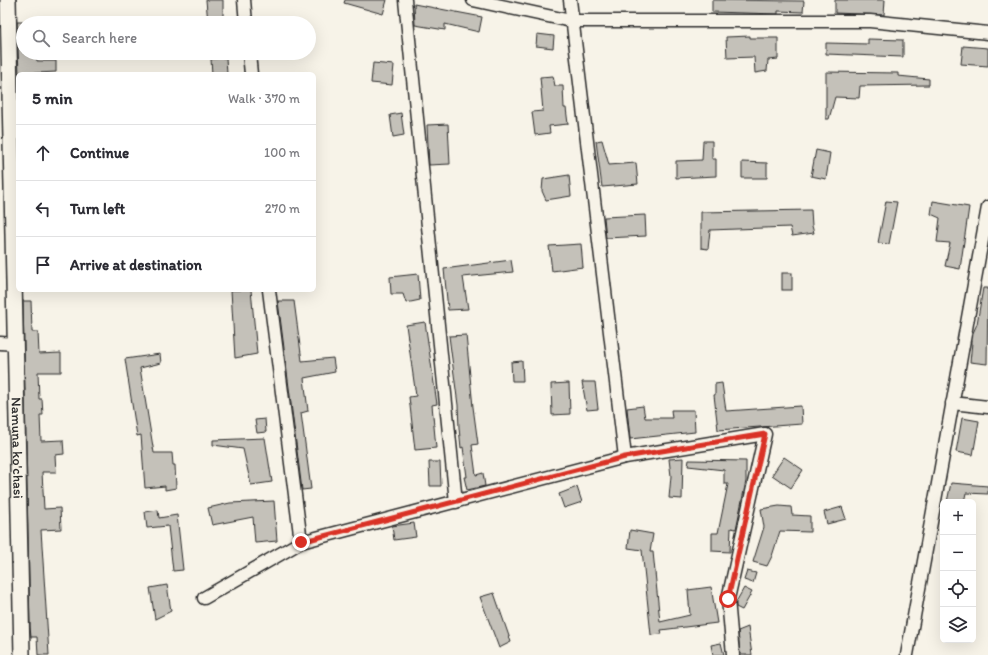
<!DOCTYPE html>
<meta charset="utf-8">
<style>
:root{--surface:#fff;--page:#f7f7f7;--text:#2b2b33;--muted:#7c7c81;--line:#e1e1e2}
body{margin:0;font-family:Itim,sans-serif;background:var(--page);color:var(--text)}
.controls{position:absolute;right:12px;bottom:12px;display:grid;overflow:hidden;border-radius:6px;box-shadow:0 4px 16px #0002}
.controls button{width:36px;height:36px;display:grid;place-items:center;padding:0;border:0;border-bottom:1px solid var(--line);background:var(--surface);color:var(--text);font:20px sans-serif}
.stop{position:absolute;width:12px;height:12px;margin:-9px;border:3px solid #d93025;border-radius:50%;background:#fff}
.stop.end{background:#d93025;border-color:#fff;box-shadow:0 1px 4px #0008}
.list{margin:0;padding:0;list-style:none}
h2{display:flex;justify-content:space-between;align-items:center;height:52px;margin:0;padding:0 16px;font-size:17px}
h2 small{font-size:13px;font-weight:400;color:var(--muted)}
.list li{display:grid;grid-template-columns:26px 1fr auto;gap:12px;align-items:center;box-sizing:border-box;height:56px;padding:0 16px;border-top:1px solid var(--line)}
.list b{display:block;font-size:15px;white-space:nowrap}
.list em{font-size:13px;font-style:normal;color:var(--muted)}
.icon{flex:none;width:22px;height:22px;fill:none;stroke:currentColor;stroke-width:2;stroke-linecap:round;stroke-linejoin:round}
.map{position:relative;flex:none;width:988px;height:655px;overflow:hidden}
.search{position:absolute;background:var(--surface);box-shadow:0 4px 16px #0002;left:16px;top:16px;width:300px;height:44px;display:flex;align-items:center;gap:10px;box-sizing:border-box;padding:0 14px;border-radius:22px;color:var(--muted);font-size:15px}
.panel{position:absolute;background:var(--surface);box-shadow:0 4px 16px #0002;left:16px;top:72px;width:300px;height:220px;border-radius:6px}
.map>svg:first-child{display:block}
.building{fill:#c4c1b9;stroke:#2b2b2b}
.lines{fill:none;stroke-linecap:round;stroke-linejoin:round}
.minor-casing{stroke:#2b2b2b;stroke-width:15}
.major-casing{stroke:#2b2b2b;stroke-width:18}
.minor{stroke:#f7f3e8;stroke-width:12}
.major{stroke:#f7f3e8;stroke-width:15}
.route{stroke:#d93025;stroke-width:5}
.labels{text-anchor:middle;stroke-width:3;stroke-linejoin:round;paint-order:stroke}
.street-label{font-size:14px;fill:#2b2b2b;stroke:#f7f3e8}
</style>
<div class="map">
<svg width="988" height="655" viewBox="0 0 988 655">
<rect width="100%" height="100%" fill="#f7f3e8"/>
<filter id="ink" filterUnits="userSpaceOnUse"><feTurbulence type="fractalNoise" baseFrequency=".025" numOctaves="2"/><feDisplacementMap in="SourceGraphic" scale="8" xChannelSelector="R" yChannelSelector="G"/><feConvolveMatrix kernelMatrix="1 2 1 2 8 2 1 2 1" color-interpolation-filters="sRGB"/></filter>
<g filter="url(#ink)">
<g class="building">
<polygon points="206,0 223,0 223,23 208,23"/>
<polygon points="345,0 387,0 383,14 344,3"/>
<polygon points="712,0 804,1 803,12 778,11 778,14 712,12"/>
<polygon points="835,0 885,0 884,15 835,13"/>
<polygon points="414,4 482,17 479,32 445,24 445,30 415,25"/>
<polygon points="17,22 23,22 23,53 36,53 37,61 56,61 56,72 19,74"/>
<polygon points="537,34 554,36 553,48 536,46"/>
<polygon points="750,36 750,38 778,38 778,59 768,60 767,71 755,73 754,57 727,58 726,37"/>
<polygon points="868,39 903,40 903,57 826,54 826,43 868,44"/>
<polygon points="963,46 988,48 988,66 961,64"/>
<polygon points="226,58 227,74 212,74 211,59"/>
<polygon points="373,63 394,65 392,85 371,83"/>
<polygon points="826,72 898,73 898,76 929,79 929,85 860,86 859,98 835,97 829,119 826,119"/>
<polygon points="553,76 555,86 563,86 564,108 566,108 568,124 549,126 550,133 535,135 532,112 543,111 540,77"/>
<polygon points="401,113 404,135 393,137 390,115"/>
<polygon points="448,124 450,164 429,165 427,125"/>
<polygon points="602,140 609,165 636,163 638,184 602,187 596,141"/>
<polygon points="703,141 712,141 712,159 716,159 716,176 676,178 676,161 702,160"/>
<polygon points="816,150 830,153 826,179 811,176"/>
<polygon points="742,162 767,163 767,178 742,178"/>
<polygon points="569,175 571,196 546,200 542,191 543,179"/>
<polygon points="886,201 897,202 889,244 878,243"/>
<polygon points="933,201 969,207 960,269 945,266 950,243 937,242 940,218 931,214"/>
<polygon points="811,210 812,226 814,233 792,236 790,227 710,230 708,249 701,248 701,212"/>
<polygon points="645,215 646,236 606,238 604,217"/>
<polygon points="581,244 583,267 552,271 549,246"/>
<polygon points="511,260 513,272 463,277 468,309 448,310 444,269"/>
<rect x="782" y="273" width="10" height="17"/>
<polygon points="418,274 420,300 406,303 403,294 391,294 390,277"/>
<polygon points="983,288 988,288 987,364 970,362 973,333 977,324"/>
<polygon points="231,290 251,290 257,354 235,358"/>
<polygon points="23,301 31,301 32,332 38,332 39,354 61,353 61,372 38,372 39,399 42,399 43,415 40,415 41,441 63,440 64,454 55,455 56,472 42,472 44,509 60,508 61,529 41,530 49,655 38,655 37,637 31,637 30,627"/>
<polygon points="278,301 294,301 302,361 333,358 335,372 304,378 308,411 301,413 311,489 302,490"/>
<polygon points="425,322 437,404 432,405 436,448 415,450 409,397 416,396 406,325"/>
<polygon points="466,335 473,407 478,444 472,445 476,475 483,473 485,486 467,490 464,477 467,477 463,447 461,448 459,428 458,405 449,336"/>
<polygon points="160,354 161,363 140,368 154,453 172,453 173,465 175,465 176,488 165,490 165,486 145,488 141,435 137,436 125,359"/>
<polygon points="522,361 523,381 512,381 511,362"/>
<polygon points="582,382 595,382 598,409 587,410"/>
<polygon points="569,383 570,414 552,415 551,384"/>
<polygon points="722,383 726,411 801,406 802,424 718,430 714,395 715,395 715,384"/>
<polygon points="643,406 645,418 672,418 671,410 694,410 695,432 630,439 627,408"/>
<polygon points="962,418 979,421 973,455 956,452"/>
<polygon points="265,419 266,432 257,433 255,420"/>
<polygon points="265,438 272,482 251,485 243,449 213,445 213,440"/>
<polygon points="784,457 803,470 791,488 772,475"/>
<polygon points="683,458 682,499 669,498 671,476 669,459"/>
<polygon points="689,460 746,461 746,481 736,529 731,528 730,552 712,551 712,533 718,533 728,484 724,484 724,470 688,466"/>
<polygon points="429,462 440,462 441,486 430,486"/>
<polygon points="951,483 988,486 988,494 966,493 964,502 947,502"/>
<polygon points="577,487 582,502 564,508 559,494"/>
<polygon points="274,501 277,541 255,543 253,517 212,525 208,508 230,503"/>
<polygon points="779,506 791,507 792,515 810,516 810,532 780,531 772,556 767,566 753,562 764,527 761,509"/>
<polygon points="842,507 846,519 827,524 824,512"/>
<polygon points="158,510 159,518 177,515 183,570 173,571 168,526 147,528 145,512"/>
<polygon points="414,523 416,537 394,540 392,526"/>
<polygon points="630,530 653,534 650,552 653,552 660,622 690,615 688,590 711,587 717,623 661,630 662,634 651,635 642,550 628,548"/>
<polygon points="747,571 756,573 753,583 744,580"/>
<polygon points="167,585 171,611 155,619 150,588"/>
<polygon points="744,588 752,592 742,610 736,607 736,602"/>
<polygon points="494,593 511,642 499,648 480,597"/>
<polygon points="748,627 752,655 740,655 738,631"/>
<polygon points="721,643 724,655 713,655 711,645"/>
</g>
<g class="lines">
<defs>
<g id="minor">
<polyline points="244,0 246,23"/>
<polyline points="405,0 456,502"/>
<polyline points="473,0 571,21 870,21 988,33"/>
<polyline points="570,0 625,457"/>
<polyline points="249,53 251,74"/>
<polyline points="269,290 301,542"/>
<polyline points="0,343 16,344"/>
<polyline points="952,403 988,407"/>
<polyline points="204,598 301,542 625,457 765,434 728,599 733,655"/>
<polyline points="907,655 988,207"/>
</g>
<g id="major">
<path id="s1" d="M 8,0 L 22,655"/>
</g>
</defs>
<use href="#minor" class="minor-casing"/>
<use href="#major" class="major-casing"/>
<use href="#minor" class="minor"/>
<use href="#major" class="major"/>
</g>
</g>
<g class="lines" filter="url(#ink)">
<polyline class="route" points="301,542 625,457 765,434 728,599"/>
</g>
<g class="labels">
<g class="street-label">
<text dy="5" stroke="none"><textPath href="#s1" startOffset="448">Namuna ko'chasi</textPath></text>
</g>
</g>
</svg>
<div class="controls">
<button>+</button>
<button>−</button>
<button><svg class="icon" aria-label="locate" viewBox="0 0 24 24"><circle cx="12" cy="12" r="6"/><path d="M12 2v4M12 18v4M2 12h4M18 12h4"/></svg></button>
<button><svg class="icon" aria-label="layers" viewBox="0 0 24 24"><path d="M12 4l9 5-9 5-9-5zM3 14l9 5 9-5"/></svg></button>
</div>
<div class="stop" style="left:728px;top:599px"></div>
<div class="stop end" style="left:301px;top:542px"></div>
<div class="search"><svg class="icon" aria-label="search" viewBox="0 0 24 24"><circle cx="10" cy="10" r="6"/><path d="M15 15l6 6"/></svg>Search here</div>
<section class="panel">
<h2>5 min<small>Walk · 370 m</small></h2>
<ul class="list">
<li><svg class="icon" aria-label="ahead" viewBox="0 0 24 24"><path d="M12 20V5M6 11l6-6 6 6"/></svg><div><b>Continue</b></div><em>100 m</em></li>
<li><svg class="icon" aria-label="left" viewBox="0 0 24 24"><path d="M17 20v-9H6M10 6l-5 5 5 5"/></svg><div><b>Turn left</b></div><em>270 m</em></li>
<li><svg class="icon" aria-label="arrive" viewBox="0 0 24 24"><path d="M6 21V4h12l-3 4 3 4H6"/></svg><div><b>Arrive at destination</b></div></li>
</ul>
</section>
</div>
